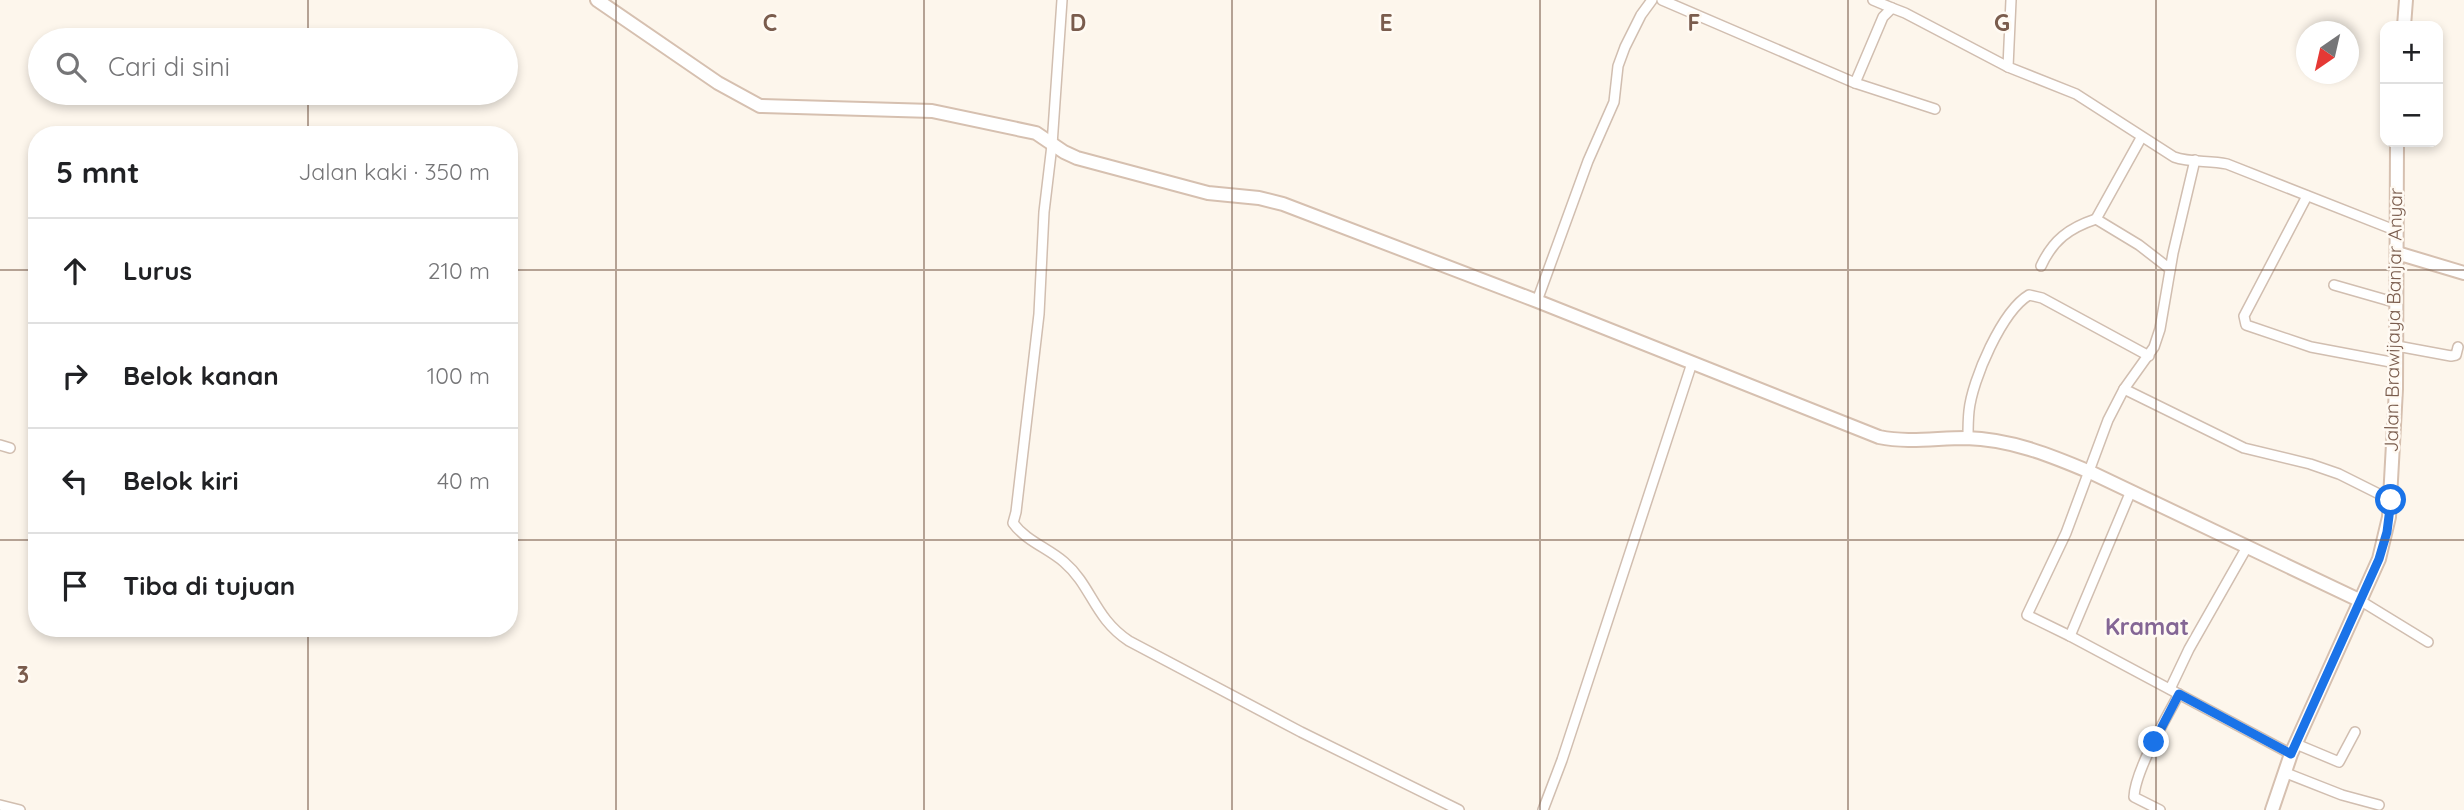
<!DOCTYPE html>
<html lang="id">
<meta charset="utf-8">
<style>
:root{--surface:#fff;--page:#f2f2f2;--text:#202124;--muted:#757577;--line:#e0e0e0}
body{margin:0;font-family:Quicksand,sans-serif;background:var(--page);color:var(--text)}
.controls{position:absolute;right:21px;top:21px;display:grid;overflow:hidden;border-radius:14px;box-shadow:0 4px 10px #0003}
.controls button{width:63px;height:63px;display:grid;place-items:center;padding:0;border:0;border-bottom:2px solid var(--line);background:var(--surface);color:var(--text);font:35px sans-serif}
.compass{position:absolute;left:2296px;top:21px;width:63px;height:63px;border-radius:50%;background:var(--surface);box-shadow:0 4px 10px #0003;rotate:214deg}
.stop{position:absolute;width:21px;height:21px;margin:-16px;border:5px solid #1a73e8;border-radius:50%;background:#fff}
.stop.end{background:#1a73e8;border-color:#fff;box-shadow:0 2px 7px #0008}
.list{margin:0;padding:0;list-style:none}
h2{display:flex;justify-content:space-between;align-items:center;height:91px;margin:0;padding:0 28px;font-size:30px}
h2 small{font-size:23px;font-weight:400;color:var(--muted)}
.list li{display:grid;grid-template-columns:46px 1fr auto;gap:21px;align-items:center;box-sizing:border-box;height:105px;padding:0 28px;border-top:2px solid var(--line)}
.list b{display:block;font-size:26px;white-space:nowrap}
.list em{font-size:23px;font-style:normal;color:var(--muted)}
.icon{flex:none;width:38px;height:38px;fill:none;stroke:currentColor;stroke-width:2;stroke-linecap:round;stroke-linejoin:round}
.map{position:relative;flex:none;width:2464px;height:810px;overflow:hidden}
.search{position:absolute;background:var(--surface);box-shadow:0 4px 10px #0003;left:28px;top:28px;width:490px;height:77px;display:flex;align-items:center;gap:18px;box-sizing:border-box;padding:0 24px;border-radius:38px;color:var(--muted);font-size:26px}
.panel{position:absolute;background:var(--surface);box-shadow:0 4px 10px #0003;left:28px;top:126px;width:490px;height:511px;border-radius:28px}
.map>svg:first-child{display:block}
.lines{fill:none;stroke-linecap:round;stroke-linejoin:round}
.street-casing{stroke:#d1beb0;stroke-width:12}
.secondary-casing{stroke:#d6c0b0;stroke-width:16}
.street{stroke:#fff;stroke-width:9}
.secondary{stroke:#fff;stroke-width:12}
.route{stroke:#1a73e8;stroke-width:9}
.grid{fill:none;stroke:#7a5c4d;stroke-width:2;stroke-opacity:0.55}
.labels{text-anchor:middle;stroke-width:5;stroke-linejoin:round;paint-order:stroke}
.street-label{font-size:19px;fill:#7a5c4d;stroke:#fffaf3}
.quarter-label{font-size:23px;font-weight:bold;fill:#846695;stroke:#fffaf3}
.grid-label{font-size:23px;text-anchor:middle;font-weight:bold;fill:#7a5c4d;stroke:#fffaf3;stroke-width:5;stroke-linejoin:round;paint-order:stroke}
</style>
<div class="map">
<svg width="2464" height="810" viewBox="0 0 2464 810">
<rect width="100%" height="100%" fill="#fdf6ec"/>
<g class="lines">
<defs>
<g id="street">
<path d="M 1062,0 L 1052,145 L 1044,212 L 1039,314 L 1016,512 L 1013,523 C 1026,541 1048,548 1064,562 C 1092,586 1094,618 1129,641 L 1301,732 L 1459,810"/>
<polyline points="1662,0 1855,83 1883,17 1892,8 1905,13 2008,67"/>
<polyline points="1873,0 1892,8"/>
<path d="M 2011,0 L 2008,67 L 2076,94 L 2174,157 C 2191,163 2209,160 2227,164 L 2397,231"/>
<polyline points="1855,83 1935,109"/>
<polyline points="2141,138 2096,219 2139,245 2170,269"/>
<polyline points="2195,160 2173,253 2160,329 2154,347 2124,389 2244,448 2310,464 2339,474 2391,500"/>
<polyline points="2307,196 2244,316 2246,325 2311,347 2396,363"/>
<path d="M 2041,266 C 2053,240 2069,228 2096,219"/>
<polyline points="2334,285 2397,303"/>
<polyline points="1537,301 1588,161 1614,102 1618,66 1625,47 1641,15 1652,0"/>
<polyline points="2397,346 2451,356 2456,355 2458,347"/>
<polyline points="2124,389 2108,420 2066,533 2027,615 2070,636 2291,754"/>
<path d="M 1968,438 C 1968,429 1968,420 1969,411 C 1972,380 2002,311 2029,295 L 2042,298 L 2149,356"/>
<polyline points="0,445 10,448"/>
<polyline points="2361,601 2428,642"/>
<polyline points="2070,636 2131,491"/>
<polyline points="2170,689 2189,649 2247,547"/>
<polyline points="2296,744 2339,762 2355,732"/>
<polyline points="2286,773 2342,795 2379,805"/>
<polyline points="0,805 20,810"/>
<polyline points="1543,810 1562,760 1692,363"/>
<path d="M 2160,810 L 2134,797 C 2135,771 2166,718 2179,694"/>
</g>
<g id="secondary">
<path d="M 597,0 L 718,83 L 760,106 L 932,111 L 1036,133 L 1064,152 L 1077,158 L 1208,193 L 1259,198 L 1283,204 L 1537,301 L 1879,437 C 1908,443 1936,438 1966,438 C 2010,439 2050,455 2090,472 L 2361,601"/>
<polyline points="2404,26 2406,0"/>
<polyline points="2397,253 2464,273"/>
<polyline points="2272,810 2291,754 2379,559 2389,517 2396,389 2397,142"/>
</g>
</defs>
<use href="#street" class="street-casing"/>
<use href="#secondary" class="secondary-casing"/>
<use href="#street" class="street"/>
<use href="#secondary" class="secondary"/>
</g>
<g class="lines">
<polyline class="route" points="2154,742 2179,694 2291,754 2379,559 2387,532 2391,500"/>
</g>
<path class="grid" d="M 308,0 L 308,40M 616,0 L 616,810M 924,0 L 924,810M 1232,0 L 1232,810M 1540,0 L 1540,810M 1848,0 L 1848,810M 2156,0 L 2156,810M 308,93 L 308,135M 0,270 L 37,270M 509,270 L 2464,270M 0,540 L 37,540M 509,540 L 2464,540M 308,628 L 308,810"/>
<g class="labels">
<g class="street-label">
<text transform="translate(2393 320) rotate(-89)" y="7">Jalan Brawijaya Banjar Anyar</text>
</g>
<g class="quarter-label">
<text x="2147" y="635">Kramat</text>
</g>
</g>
<g class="grid-label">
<text x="770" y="31">C</text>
<text x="1078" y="31">D</text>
<text x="1386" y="31">E</text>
<text x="1694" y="31">F</text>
<text x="2002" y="31">G</text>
<text x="23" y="683">3</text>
</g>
</svg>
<div class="controls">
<button>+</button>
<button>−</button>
</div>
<svg class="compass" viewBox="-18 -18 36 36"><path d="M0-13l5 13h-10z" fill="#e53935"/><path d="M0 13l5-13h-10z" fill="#757577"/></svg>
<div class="stop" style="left:2391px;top:500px"></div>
<div class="stop end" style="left:2154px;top:742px"></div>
<div class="search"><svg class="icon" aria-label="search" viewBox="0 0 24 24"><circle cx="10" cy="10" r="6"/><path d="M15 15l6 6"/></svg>Cari di sini</div>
<section class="panel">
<h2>5 mnt<small>Jalan kaki · 350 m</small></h2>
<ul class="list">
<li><svg class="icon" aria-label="ahead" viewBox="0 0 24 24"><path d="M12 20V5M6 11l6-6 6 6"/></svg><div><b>Lurus</b></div><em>210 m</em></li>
<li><svg class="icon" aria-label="right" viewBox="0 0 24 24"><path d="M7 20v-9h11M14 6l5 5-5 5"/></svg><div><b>Belok kanan</b></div><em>100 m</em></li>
<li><svg class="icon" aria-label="left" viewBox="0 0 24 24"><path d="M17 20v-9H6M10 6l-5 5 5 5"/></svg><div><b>Belok kiri</b></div><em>40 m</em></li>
<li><svg class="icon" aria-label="arrive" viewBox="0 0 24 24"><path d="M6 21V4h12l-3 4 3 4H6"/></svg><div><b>Tiba di tujuan</b></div></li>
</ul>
</section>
</div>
